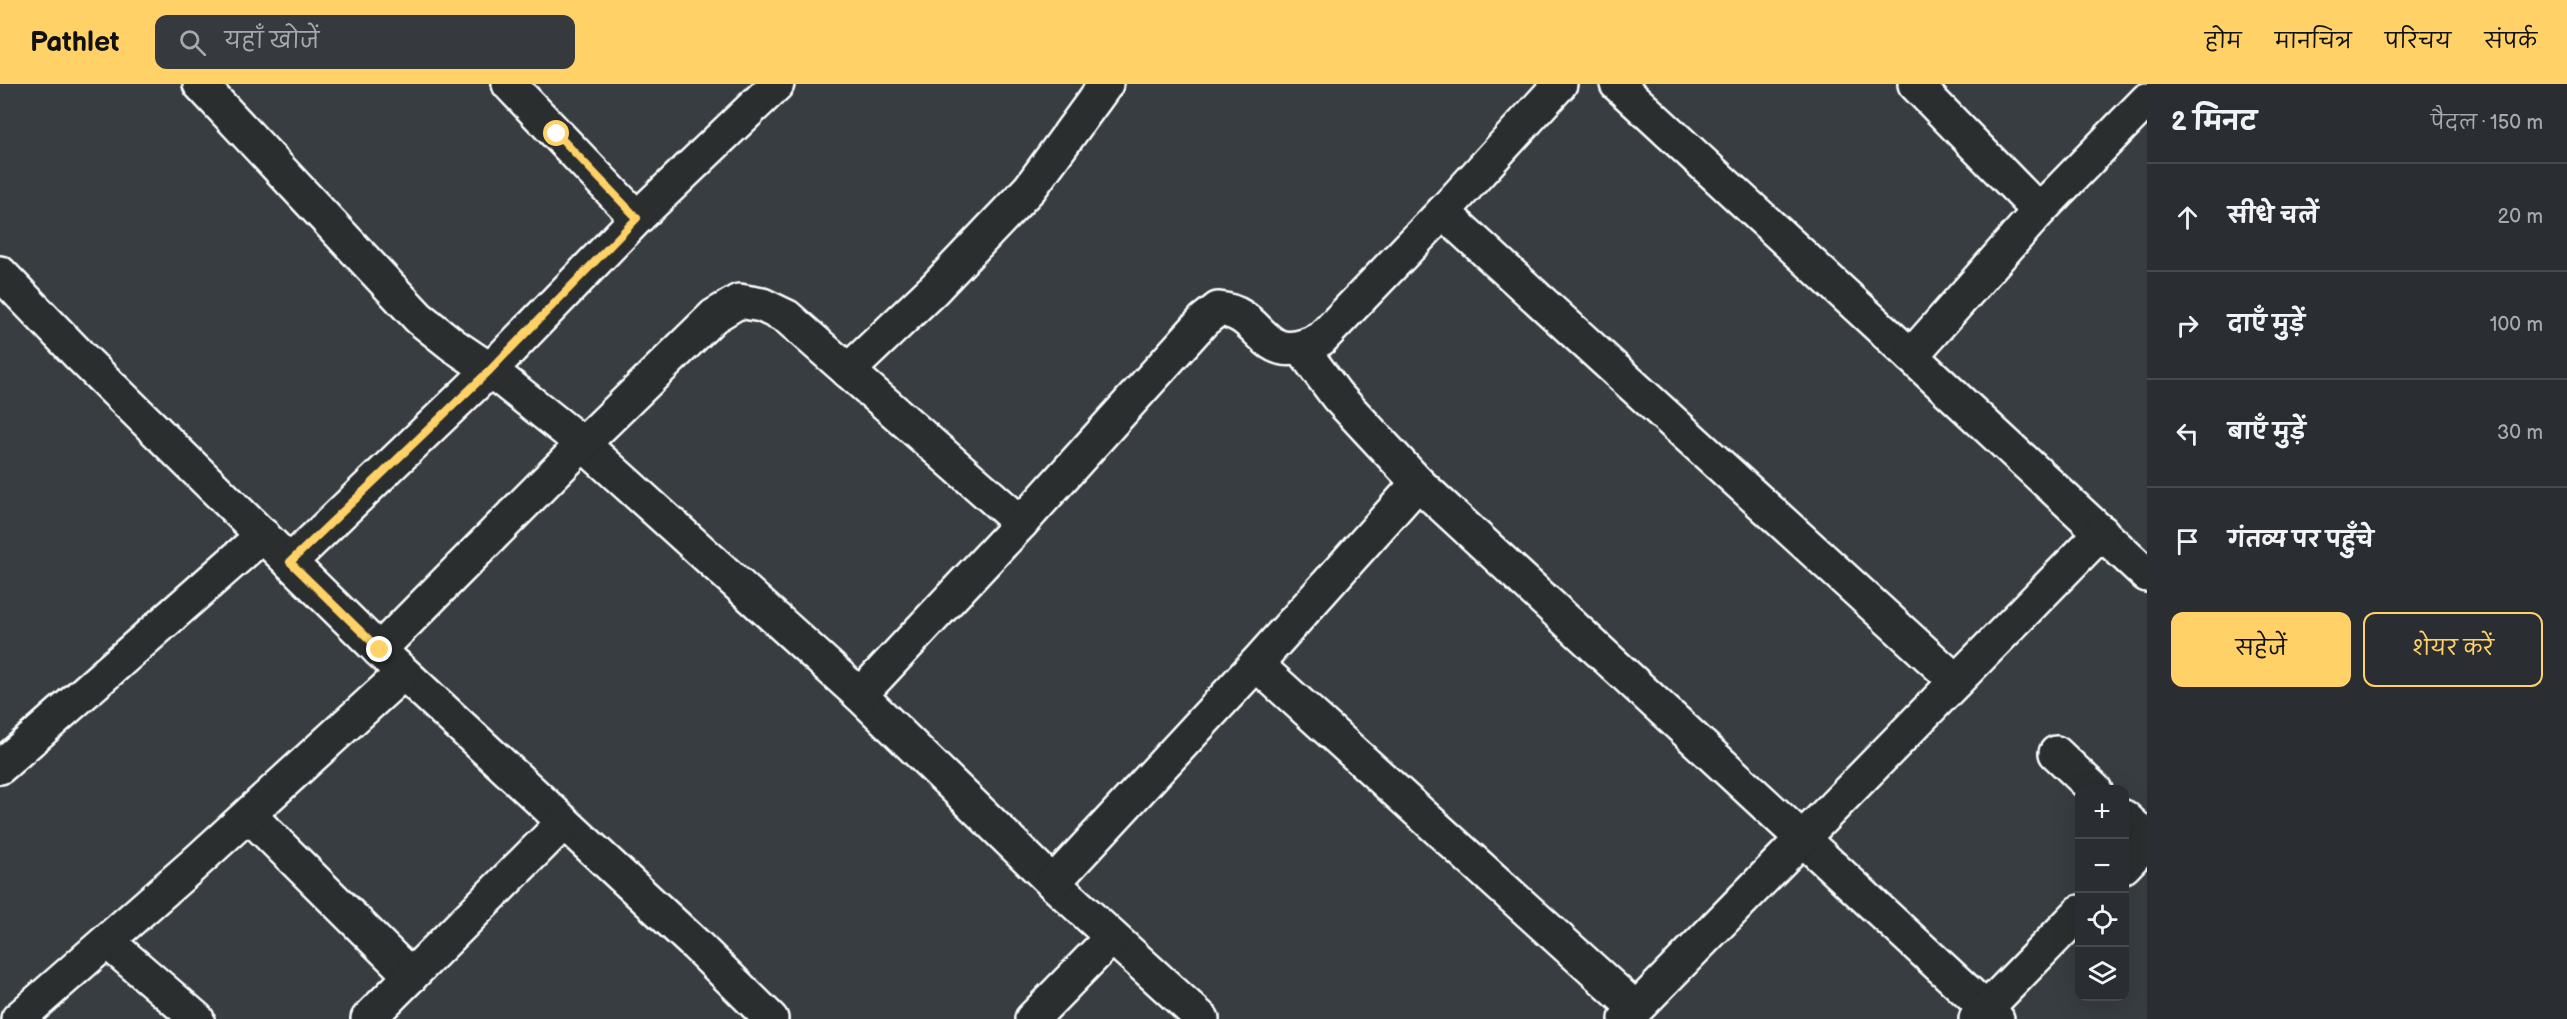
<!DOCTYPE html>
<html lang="hi">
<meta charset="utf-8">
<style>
:root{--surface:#2a2e32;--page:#363a3e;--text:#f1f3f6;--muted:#a5a8ac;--line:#464a4d;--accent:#ffd166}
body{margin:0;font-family:"Balsamiq Sans","Playpen Sans Deva",sans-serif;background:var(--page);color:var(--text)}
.controls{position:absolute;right:18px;bottom:18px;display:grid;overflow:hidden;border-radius:12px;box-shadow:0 6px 24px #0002}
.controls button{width:54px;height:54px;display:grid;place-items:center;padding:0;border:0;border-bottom:2px solid var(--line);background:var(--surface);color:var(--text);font:30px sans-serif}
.stop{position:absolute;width:18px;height:18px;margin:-14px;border:4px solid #ffd166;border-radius:50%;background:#fff}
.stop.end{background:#ffd166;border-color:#fff;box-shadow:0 2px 6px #0008}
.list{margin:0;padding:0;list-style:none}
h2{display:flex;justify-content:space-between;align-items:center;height:78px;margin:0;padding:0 24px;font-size:26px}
h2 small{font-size:20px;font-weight:400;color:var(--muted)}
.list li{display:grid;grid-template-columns:39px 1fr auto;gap:18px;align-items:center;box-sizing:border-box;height:108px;padding:0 24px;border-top:2px solid var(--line)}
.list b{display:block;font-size:22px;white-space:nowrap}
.list em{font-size:20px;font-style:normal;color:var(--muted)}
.actions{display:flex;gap:12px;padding:18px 24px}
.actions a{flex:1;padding:14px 0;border:2px solid var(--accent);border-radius:12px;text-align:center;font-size:21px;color:var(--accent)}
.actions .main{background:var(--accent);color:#111}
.icon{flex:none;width:33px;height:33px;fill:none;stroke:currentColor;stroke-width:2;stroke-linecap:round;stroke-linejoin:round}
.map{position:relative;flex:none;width:2147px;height:935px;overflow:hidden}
header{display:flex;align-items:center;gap:36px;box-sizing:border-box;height:84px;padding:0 30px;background:var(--accent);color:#111}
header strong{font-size:28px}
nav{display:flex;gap:33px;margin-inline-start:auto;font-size:21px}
.search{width:420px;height:54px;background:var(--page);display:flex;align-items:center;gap:15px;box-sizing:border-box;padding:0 21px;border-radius:12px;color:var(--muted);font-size:22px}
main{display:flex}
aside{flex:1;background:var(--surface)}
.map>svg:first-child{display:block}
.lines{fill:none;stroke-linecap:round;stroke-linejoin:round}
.minor-casing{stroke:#fff;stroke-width:38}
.minor{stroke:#2a2d2e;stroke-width:33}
.route{stroke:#ffd166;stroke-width:8}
</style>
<header>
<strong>Pathlet</strong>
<div class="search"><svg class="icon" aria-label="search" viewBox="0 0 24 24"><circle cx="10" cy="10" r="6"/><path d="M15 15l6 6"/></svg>यहाँ खोजें</div>
<nav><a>होम</a><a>मानचित्र</a><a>परिचय</a><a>संपर्क</a></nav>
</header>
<main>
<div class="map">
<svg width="2147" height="935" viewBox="0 0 2147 935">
<rect width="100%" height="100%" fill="#383d42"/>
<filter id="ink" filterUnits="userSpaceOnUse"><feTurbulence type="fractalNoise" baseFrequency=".0167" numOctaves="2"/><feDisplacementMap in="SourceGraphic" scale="12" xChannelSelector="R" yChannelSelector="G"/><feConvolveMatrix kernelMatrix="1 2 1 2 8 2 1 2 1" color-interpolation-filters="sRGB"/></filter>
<g filter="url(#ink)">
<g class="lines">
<defs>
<g id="minor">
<polyline points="200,0 419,234 453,261 490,286 583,360 860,611 1053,799 1202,935"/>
<polyline points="509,0 637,134"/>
<polyline points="1617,0 1911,272"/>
<polyline points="1915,0 2039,127"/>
<polyline points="2147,16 2039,127 1911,272 2147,491"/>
<polyline points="1443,128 1956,597"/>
<polyline points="0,189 79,271 379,566 696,861 771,935"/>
<polyline points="1302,265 1337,312 1418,399 1997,935"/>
<polyline points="848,287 934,205 1030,104 1106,0"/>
<polyline points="290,478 490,286 637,134 777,0"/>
<polyline points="379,566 583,360 714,232 739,217 762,221 787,233 1021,439"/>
<polyline points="1256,580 1635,924"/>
<path d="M 860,611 L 1021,439 L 1204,236 L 1218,225 C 1267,229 1259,287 1321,255 L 1443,128 L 1560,0"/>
<polyline points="2056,669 2095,706"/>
<polyline points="0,683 263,451"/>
<polyline points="249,731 411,892"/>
<polyline points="2124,733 2147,754"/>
<polyline points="2124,782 2147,758"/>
<polyline points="1053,799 1256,580 1418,399"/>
<polyline points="108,858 197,935"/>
<polyline points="18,935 192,782 403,589"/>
<polyline points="368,935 563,739"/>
<polyline points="1032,935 1112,853"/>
<polyline points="1626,935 2102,448"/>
<polyline points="1976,935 2080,828"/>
</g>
</defs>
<use href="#minor" class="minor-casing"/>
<use href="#minor" class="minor"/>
</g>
</g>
<g class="lines" filter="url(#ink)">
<polyline class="route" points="380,566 290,478 490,286 637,134 557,50"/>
</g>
</svg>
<div class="controls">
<button>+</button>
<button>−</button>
<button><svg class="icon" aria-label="locate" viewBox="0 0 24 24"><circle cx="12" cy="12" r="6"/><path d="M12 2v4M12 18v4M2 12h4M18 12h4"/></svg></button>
<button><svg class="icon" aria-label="layers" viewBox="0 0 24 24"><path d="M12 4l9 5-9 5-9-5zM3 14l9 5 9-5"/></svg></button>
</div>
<div class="stop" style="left:557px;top:50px"></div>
<div class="stop end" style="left:380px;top:566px"></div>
</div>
<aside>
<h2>2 मिनट<small>पैदल · 150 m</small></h2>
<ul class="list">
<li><svg class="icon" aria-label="ahead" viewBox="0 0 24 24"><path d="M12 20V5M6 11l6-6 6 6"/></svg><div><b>सीधे चलें</b></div><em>20 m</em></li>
<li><svg class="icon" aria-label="right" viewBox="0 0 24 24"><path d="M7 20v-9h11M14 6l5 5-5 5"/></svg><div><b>दाएँ मुड़ें</b></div><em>100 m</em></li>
<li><svg class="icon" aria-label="left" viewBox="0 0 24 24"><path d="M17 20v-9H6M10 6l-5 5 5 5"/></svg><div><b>बाएँ मुड़ें</b></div><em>30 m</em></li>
<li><svg class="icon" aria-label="arrive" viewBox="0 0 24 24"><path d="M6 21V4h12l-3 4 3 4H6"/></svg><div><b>गंतव्य पर पहुँचे</b></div></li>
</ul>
<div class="actions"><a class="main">सहेजें</a><a>शेयर करें</a></div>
</aside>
</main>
